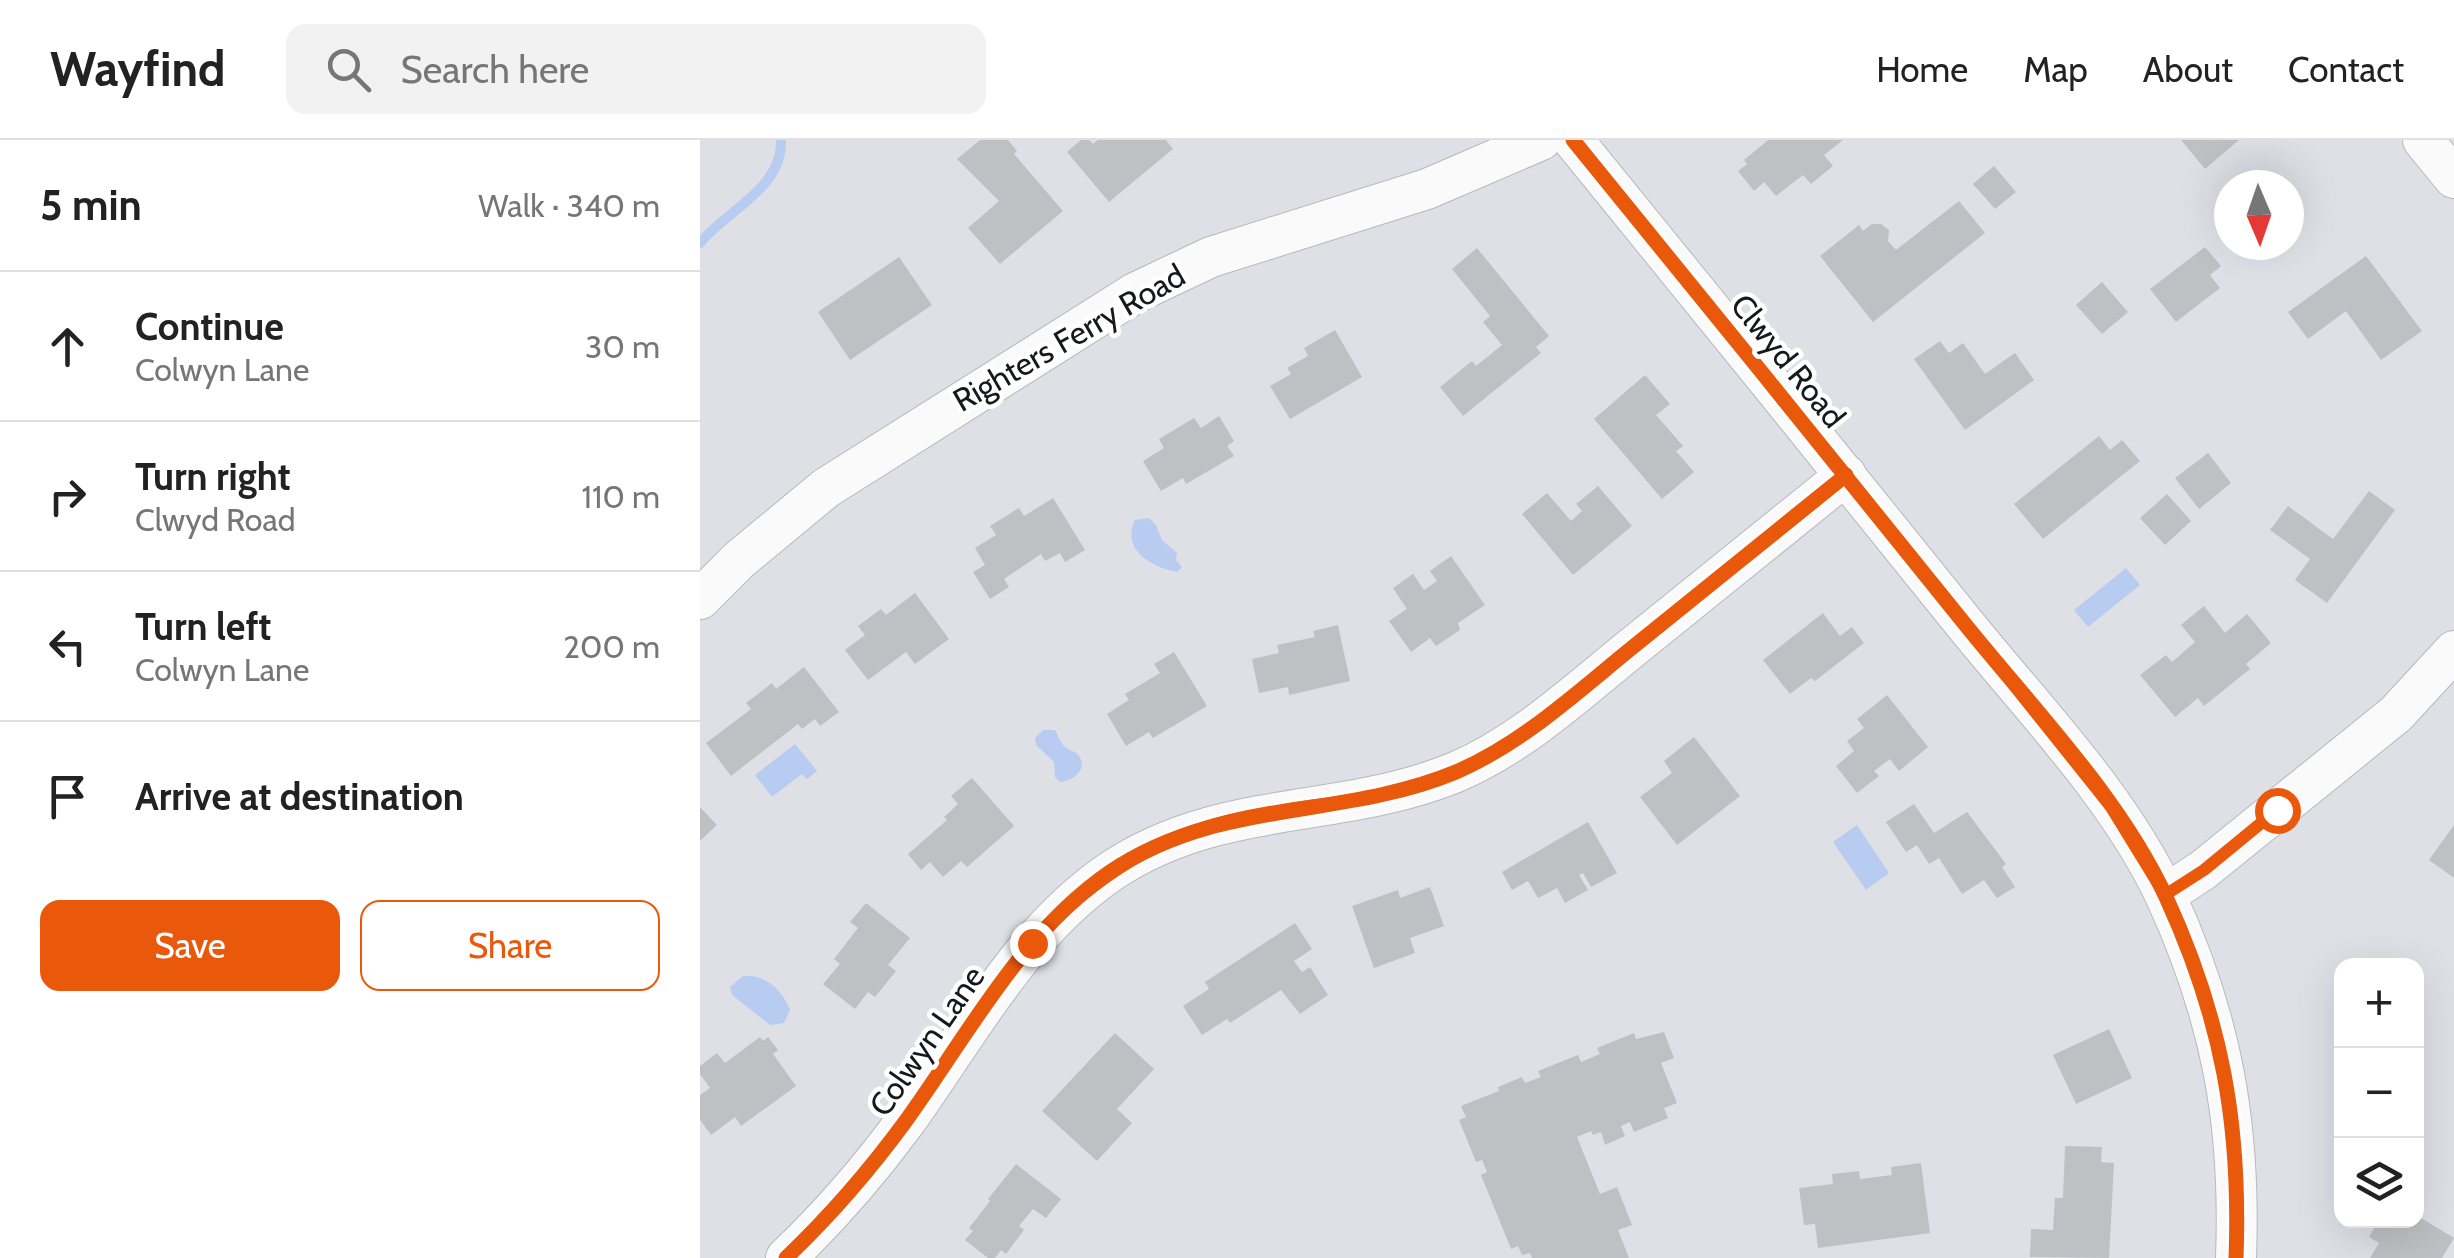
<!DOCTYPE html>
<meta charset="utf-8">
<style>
:root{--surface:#fff;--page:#f2f2f2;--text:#222;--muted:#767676;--line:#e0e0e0;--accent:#ea580c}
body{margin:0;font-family:Cabin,sans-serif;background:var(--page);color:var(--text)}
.controls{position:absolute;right:30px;bottom:30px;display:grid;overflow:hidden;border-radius:20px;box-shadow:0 10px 40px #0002}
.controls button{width:90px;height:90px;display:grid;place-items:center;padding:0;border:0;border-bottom:2px solid var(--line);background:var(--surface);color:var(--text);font:50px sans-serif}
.compass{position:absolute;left:1514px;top:30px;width:90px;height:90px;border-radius:50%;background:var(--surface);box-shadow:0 10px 40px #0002;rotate:178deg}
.stop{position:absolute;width:30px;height:30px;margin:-22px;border:8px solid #ea580c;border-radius:50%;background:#fff}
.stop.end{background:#ea580c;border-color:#fff;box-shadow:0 2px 10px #0008}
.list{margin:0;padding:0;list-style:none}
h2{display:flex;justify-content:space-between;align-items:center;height:130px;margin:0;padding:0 40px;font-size:42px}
h2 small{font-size:32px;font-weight:400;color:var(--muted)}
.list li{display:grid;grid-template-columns:65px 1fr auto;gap:30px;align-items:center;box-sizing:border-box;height:150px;padding:0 40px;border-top:2px solid var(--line)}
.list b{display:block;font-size:38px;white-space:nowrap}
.list p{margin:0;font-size:32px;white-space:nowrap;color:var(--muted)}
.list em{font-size:32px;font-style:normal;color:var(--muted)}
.actions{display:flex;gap:20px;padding:30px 40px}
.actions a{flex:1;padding:22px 0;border:2px solid var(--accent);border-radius:20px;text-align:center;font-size:35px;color:var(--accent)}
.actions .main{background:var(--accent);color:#fff}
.icon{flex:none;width:55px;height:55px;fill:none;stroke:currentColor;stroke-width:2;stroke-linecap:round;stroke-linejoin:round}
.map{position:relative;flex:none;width:1754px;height:1118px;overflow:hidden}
header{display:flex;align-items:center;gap:60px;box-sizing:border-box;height:140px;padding:0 50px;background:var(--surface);border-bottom:2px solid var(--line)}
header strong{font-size:48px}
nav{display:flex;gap:55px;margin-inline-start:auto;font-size:35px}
.search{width:700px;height:90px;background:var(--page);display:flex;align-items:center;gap:25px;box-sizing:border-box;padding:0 35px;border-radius:20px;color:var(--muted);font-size:38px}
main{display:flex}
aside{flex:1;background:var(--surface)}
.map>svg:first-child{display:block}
.water{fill:#b8ccf1}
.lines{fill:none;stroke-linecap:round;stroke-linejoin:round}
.stream{stroke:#b8ccf1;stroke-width:10}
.building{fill:#bfc0c4}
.minor-casing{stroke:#b6b8bc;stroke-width:42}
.minor{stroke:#fafafb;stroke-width:40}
.cycleway-casing{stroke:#fff;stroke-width:21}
.cycleway{stroke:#e8590c;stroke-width:15}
.route{stroke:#ea580c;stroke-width:12}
.labels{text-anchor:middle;stroke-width:9;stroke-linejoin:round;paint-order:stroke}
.street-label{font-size:32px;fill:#16181b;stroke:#fff}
</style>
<header>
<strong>Wayfind</strong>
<div class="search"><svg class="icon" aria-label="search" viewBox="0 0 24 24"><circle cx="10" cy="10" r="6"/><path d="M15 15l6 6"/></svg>Search here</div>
<nav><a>Home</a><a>Map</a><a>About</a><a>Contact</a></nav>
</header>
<main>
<aside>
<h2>5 min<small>Walk · 340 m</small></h2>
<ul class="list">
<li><svg class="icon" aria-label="ahead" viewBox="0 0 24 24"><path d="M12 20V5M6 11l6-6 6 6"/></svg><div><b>Continue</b><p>Colwyn Lane</p></div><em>30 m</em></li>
<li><svg class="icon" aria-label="right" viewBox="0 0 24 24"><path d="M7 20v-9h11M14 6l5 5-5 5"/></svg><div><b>Turn right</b><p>Clwyd Road</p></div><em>110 m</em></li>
<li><svg class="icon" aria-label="left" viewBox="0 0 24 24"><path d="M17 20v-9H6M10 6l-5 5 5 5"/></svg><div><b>Turn left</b><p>Colwyn Lane</p></div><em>200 m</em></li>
<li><svg class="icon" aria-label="arrive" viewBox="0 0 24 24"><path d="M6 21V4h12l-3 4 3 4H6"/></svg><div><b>Arrive at destination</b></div></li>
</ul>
<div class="actions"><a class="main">Save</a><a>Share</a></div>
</aside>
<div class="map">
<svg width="1754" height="1118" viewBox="0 0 1754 1118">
<rect width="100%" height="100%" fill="#dee0e6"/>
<g class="water">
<path d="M 449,378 L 456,385 L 462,400 L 477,413 L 476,420 L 482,427 L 477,432 C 454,428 420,410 435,380 Z"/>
<polygon points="1426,428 1440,445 1388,487 1374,470"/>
<path d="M 343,590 L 355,590 C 358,595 360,601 363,605 C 367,610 373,610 377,614 C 391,628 372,642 360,642 L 355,637 L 354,622 L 336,605 L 335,598 Z"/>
<polygon points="95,604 117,631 107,639 102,634 72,657 55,635"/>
<polygon points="1157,685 1189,733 1166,750 1133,702"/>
<path d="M 43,836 C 66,834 82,850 90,870 L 84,883 L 70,885 L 32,855 L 30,847 Z"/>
</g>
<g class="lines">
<path class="stream" d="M 0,103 C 27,70 83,48 81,0"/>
</g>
<g class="building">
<polygon points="280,0 308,0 317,11 314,14 363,71 300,124 268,88 299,61 257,19"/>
<polygon points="381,0 389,0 393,4 398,0 466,0 473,9 409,62 367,12"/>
<polygon points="1068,0 1143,0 1124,15 1133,26 1111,44 1103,35 1076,56 1064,42 1054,51 1038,31 1047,24 1044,20"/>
<polygon points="1481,0 1539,0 1505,29"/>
<polygon points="1294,26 1316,52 1295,69 1273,44"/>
<polygon points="1259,61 1285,93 1173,182 1120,116 1159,85 1163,91 1172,84 1181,84 1189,90 1188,101 1196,110"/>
<polygon points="1505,107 1521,126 1510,135 1520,148 1476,182 1450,149"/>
<polygon points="777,108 849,196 836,207 841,213 763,276 740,247 772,221 776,226 802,205 783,182 790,176 752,129"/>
<polygon points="1666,116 1722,191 1681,220 1646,171 1608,199 1588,172"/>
<polygon points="199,117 232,165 150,220 118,172"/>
<polygon points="1402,142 1428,172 1402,194 1376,165"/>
<polygon points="635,190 662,237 590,279 570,246 591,234 587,228 608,216 604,208"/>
<polygon points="1240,201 1249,213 1263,203 1285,234 1315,213 1334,240 1265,290 1214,219"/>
<polygon points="945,235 970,264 956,275 983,306 976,311 994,332 962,359 894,279"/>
<polygon points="519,276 534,301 527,306 534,316 486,344 483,338 461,351 443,321 464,308 459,299 494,278 501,288"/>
<polygon points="1399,296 1410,310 1422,300 1440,321 1343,399 1314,364"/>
<polygon points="1508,313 1531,343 1499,369 1475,338"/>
<polygon points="898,346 932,386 873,435 822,374 847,353 871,381 882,371 876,364"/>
<polygon points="1669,351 1695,370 1627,463 1595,440 1610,419 1570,390 1588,366 1633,399"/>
<polygon points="1467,354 1491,381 1465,405 1440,378"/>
<polygon points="353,358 385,410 365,422 360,413 345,421 341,414 304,439 309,447 290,459 273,432 285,425 275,408 296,395 290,386 319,368 324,376"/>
<polygon points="751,416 785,465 758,483 760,490 736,506 730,498 711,512 689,481 707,469 693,448 713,434 724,450 737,441 730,431"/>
<polygon points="215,453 249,499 215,524 206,512 168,540 145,510 165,495 158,486 181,469 186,475"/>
<polygon points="1504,466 1525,493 1547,474 1571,503 1546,524 1550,529 1504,566 1498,558 1475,577 1440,535 1466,515 1472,522 1495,502 1481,485"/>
<polygon points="1123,473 1140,496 1152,487 1164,503 1115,541 1111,538 1090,554 1063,520"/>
<polygon points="638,485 650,541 589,555 588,547 559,553 552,519 579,513 577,505 615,497 613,491"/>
<polygon points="474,512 507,566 453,598 449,592 426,606 407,574 429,560 425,554 460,533 454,524"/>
<polygon points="104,527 139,572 120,586 115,579 102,589 98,584 31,636 6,603 51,569 46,563 72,543 76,549"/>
<polygon points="1187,555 1228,607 1199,631 1190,619 1174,631 1179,636 1157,653 1136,626 1154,611 1147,601 1164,588 1157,579"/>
<polygon points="994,597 1040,656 977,705 940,657 972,633 964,621"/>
<polygon points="272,638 314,686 267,727 261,721 243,737 230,722 221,730 208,714 247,680 244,677 258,664 251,656"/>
<polygon points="1214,664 1234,693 1267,672 1306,724 1302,727 1315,747 1297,758 1284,740 1262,754 1239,718 1229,724 1217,705 1206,712 1186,682"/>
<polygon points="0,667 17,685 0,701"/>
<polygon points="888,682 917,733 891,747 883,733 879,735 888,750 865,763 857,748 838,758 828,741 812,750 802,732"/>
<polygon points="1754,685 1754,738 1729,720"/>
<polygon points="730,747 744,786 710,798 715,813 674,828 652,766 698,750 700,758"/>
<polygon points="166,763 210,798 188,825 196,831 175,857 168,852 155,869 123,844 140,824 134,819 158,788 150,782"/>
<polygon points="595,783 612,809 594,821 602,832 610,827 628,855 600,874 581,850 530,883 527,879 502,895 483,866 509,849 505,842"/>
<polygon points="1409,889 1432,938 1376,964 1353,915"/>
<polygon points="964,892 974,918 961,923 977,963 964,968 968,978 934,992 930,982 921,986 925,996 905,1005 901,992 893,995 891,991 877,997 900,1054 917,1047 932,1085 918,1090 929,1118 832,1118 830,1113 822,1115 818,1106 811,1109 781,1035 787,1032 782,1020 776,1022 759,980 766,977 761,966 799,951 798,947 822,937 825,943 841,937 838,931 878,915 881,922 900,914 897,908 934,893 936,899"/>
<polygon points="415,893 454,929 417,969 432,983 397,1021 342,971"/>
<polygon points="60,897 63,901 68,897 78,910 73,914 96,946 41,986 35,977 11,995 0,980 0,955 10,948 0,934 0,926 17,913 25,923"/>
<polygon points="1365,1006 1402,1007 1401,1022 1414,1023 1409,1118 1330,1117 1331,1089 1353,1090 1355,1058 1363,1058"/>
<polygon points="1221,1023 1230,1093 1118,1108 1115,1084 1104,1085 1099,1048 1133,1044 1132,1034 1159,1031 1160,1039 1192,1035 1191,1027"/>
<polygon points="316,1024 361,1059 346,1078 333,1069 319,1086 324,1090 306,1114 301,1110 295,1118 288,1118 265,1100 273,1091 269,1088 290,1061 288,1059"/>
<polygon points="1716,1075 1754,1098 1742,1118 1670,1118 1679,1103 1669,1097 1679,1080 1716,1080"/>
</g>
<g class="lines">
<defs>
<g id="minor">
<path d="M 873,0 C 1004,161 1134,321 1264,483 C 1334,570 1419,656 1466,757 C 1522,879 1541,985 1536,1118"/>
<polyline points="1723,0 1754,38"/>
<polyline points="0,459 39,420 126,348 435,153 511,117 727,49 841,0"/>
<polyline points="1465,755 1503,730 1696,574 1754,511"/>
<path d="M 86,1118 C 130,1076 169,1031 205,982 C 268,895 320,794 410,732 C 520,658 640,680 756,632 C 821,604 874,555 928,511 C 1001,452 1073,394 1146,335"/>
</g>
</defs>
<use href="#minor" class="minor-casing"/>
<use href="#minor" class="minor"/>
<defs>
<g id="cycleway">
<path d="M 873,0 C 1004,161 1134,321 1264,483 C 1334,570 1419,656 1466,757 C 1522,879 1541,985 1536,1118"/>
<path d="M 86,1118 C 130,1076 169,1031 205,982 C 268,895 320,794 410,732 C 520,658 640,680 756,632 C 821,604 874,555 928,511 C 1001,452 1073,394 1146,335"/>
</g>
</defs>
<use href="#cycleway" class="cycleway-casing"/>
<use href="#cycleway" class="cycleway"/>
</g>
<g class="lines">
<path class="route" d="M 332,803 C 383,748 442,705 515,684 C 596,661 681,666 759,630 C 824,601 878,552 933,507 C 1004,450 1075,392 1146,335 L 1411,667 L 1465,755 L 1504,730 L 1577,670"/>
</g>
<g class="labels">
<g class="street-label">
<text transform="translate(369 198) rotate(-30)" y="11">Righters Ferry Road</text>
<text transform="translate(1088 221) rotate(51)" y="11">Clwyd Road</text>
<text transform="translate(227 901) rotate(-55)" y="11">Colwyn Lane</text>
</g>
</g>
</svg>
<div class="controls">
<button>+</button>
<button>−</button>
<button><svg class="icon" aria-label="layers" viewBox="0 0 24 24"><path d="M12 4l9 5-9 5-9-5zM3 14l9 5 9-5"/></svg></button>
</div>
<svg class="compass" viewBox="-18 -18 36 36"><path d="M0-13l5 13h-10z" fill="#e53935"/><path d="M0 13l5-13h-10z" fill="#767676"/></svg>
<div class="stop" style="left:1577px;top:670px"></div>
<div class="stop end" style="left:332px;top:803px"></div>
</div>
</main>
